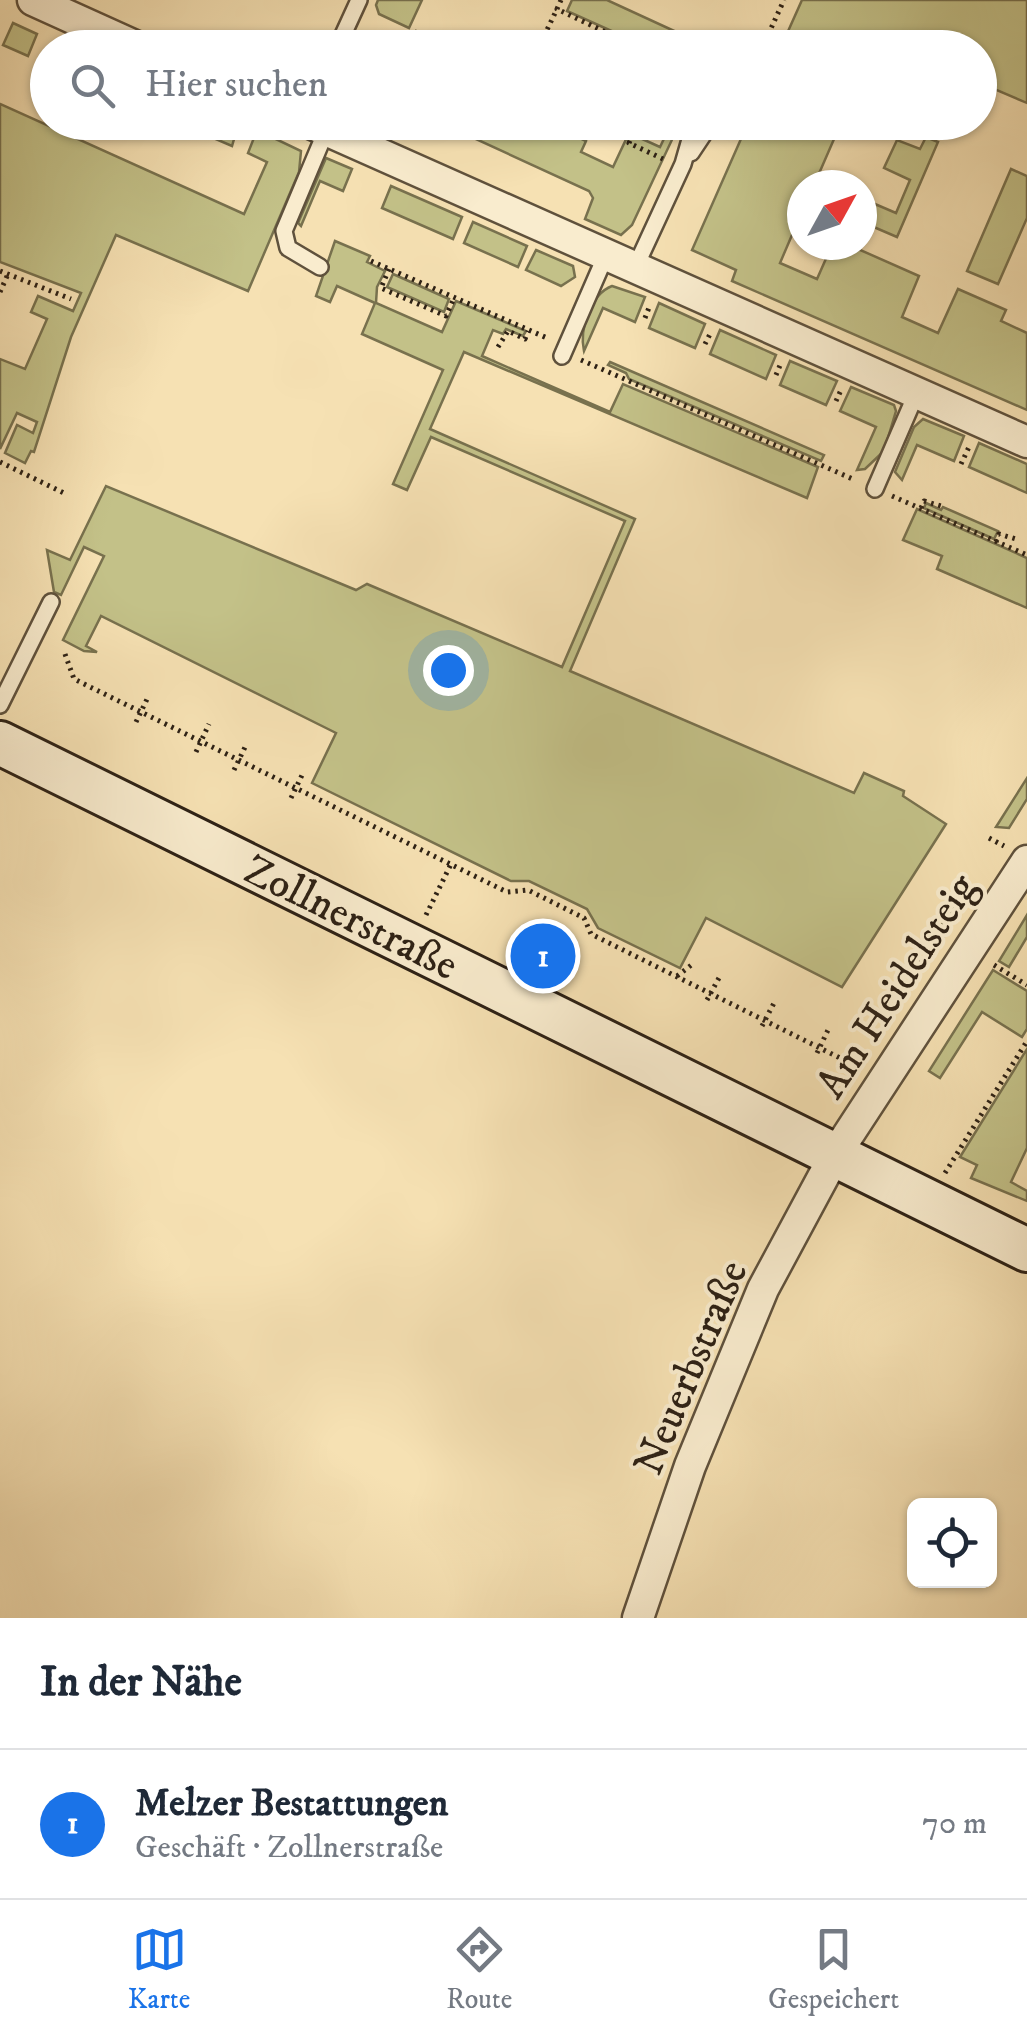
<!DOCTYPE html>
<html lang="de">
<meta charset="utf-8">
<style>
:root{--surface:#fff;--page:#f2f2f3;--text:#1f2937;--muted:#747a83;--line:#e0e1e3;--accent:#1a73e8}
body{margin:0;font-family:"IM FELL DW Pica",serif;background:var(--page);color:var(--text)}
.controls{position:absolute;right:30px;bottom:30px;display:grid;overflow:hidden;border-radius:15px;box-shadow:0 2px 8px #0004}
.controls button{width:90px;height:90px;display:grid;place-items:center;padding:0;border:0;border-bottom:2px solid var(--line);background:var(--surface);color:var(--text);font:50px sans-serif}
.compass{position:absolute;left:787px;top:170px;width:90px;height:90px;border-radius:50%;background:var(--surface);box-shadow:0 2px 8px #0004;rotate:50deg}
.you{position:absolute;left:448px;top:670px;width:35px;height:35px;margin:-25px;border:8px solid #fff;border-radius:50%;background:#1a73e8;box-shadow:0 0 0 15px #1a73e833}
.badge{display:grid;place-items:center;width:65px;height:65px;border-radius:50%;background:var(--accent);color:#fff;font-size:32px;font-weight:700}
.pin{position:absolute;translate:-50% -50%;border:5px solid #fff;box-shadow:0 2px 10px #0006}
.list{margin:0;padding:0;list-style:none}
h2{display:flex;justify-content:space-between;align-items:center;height:130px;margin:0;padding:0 40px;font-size:42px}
h2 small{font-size:32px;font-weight:400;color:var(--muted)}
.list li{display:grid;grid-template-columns:65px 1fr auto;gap:30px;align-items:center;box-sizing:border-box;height:150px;padding:0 40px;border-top:2px solid var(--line)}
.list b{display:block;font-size:38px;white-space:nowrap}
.list p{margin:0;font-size:32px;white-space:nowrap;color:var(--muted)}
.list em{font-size:32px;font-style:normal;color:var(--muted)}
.icon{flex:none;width:55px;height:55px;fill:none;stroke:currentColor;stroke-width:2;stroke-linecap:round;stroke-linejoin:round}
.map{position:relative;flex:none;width:1027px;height:1618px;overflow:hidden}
.search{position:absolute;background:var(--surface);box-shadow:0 2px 8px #0004;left:30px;right:30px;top:30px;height:110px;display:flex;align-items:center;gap:25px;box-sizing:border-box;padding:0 35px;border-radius:55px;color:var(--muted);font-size:38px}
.sheet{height:280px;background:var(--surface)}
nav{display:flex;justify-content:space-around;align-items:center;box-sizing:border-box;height:140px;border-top:2px solid var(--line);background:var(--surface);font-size:28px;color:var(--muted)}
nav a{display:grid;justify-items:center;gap:5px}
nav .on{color:var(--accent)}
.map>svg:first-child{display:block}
.green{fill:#c3c188;stroke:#78714e;stroke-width:2.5}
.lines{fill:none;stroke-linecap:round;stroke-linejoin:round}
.lane-casing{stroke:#5f513c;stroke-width:20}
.street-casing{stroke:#5f513c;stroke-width:35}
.secondary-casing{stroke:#2d2115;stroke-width:48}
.path{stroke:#2d2115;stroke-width:5;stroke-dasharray:2.5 5;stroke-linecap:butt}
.lane{stroke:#f9ecce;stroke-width:15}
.street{stroke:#f9ecce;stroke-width:30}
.secondary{stroke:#f9ecce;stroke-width:42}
.labels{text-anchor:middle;stroke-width:8;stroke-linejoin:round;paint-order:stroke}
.street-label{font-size:42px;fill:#2d2115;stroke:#f9ecce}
</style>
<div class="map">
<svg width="1027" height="1618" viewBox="0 0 1027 1618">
<rect width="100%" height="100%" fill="#f6e1b3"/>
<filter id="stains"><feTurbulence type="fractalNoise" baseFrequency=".002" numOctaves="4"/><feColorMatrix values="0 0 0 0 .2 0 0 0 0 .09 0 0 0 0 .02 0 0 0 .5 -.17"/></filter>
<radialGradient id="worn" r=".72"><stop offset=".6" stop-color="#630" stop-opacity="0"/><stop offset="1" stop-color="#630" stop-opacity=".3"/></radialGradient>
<g class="green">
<polygon points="378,0 422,0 409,28 379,14 376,5"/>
<polygon points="572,0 607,0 709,47 647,47 567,11"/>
<polygon points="802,0 1027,0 1027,103 980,83 980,48 900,47 879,39 875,47 781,47"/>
<polygon points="13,23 37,34 28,56 3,45"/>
<polygon points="416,31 442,43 447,34 476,47 408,47"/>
<polygon points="0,104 244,214 267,162 248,153 257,130 301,151 299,172 248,291 116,235 71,337 34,452 31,451 25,463 5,453 17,425 33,433 37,422 17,413 0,449 0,359 25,369 47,319 31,312 38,296 73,311 81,293 0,262"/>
<polygon points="239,122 232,146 178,123 178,122"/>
<polygon points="441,123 555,123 555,126 586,141 581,152 613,167 629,133 660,147 670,126 677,129 632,225 621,235 585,219 593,198 589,191"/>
<polygon points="748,123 841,123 814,185 802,185 802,223 798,221 780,263 817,279 832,245 849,245 919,276 902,317 938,333 958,289 1006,310 1001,321 1027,333 1027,410 732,281 736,270 692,250"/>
<polygon points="926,137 938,142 897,237 862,222 868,201 896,213 910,180 884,168 897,140 920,149"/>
<polygon points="326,158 352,169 343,191 320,181 301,226 298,223"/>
<polygon points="1011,169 1027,176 1027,218 998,284 967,271"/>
<polygon points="391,186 462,217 453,239 382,208"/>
<polygon points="473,222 527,246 518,267 464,243"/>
<polygon points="335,241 370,256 367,262 385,271 377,287 376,303 442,332 456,301 526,331 523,336 506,329 503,334 493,330 482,356 610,412 623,384 818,467 807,498 464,352 430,429 635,519 570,671 854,793 864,773 904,791 903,796 946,824 842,987 706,918 680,968 598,928 587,909 529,881 511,881 312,783 336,733 101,616 86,646 97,652 84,651 63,640 104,556 84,547 61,595 54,592 47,550 70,560 106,486 356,590 367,584 562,667 625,521 431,437 407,490 393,484 443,370 362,334 375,303 337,286 330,302 316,296"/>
<polygon points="536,250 573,266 575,277 561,286 526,270"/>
<polygon points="393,274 449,299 444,312 387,287"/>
<path d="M 612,286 L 645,297 L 635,322 L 603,308 L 584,351 C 579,329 591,294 612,286 Z"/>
<polygon points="659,303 705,324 695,348 649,328"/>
<polygon points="720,330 776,355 766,379 710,354"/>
<polygon points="790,361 837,381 826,405 780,385"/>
<polygon points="610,362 824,455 821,461 629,379 626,373 608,365"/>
<polygon points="851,387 894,405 896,411 884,451 865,469 857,470 876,427 840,411"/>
<polygon points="923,419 964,436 954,461 917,445 902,480 895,472 914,427"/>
<polygon points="979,443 1027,464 1027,493 969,467"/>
<polygon points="926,503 941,510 943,507 998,531 994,539 924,508"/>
<polygon points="917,509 1027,558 1027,608 937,569 942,556 903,540"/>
<polygon points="1027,778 1027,799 1009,828 996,827"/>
<polygon points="957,901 964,905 938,946 931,941"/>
<polygon points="1027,915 1027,937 1009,967 999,961"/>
<polygon points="993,970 1027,991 1027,1029 1022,1037 982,1012 940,1078 929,1071"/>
<polygon points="1027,1049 1027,1148 1011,1182 1027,1191 1027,1201 971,1178 977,1165 960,1157"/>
</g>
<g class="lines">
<defs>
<g id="lane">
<polyline points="337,48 359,0"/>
<polyline points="691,153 709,126"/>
<polyline points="320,267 288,248 284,231 326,131"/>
<polyline points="635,268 683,164 695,122"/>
<polyline points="562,356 606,255"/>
<polyline points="875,489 917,392"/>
<polyline points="0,705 51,602"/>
</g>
<g id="street">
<polyline points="33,0 139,48"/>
<polyline points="308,122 1027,442"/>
<polyline points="638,1618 690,1466 763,1289 835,1155 1027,861"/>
</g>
<polyline id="secondary" points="0,743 1027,1250"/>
</defs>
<use href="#lane" class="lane-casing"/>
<use href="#street" class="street-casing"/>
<use href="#secondary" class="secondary-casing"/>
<g class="path">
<polyline points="561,0 557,9 639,48"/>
<polyline points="544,36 557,9"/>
<polyline points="404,48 406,44"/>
<polyline points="762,48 784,0"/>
<polyline points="633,134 629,143 663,159"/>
<polyline points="371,261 547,338"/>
<polyline points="389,269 381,288 446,316 454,298"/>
<polyline points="0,271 71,299"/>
<polyline points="0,292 8,274"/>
<polyline points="645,318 650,305"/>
<polyline points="705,344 711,332"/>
<polyline points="498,347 508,331 525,339 528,331"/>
<polyline points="581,360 855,480"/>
<polyline points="776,375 781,363"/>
<polyline points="836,401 841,390"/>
<polyline points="0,462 64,493"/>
<polyline points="961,464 969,447"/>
<polyline points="892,496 1027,555"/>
<polyline points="921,508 924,501 941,506"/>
<polyline points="996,542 999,534 1016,539"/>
<polyline points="65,654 74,679 507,892 528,890 584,918 591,934 850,1063"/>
<polyline points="136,722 149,695"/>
<polyline points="196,752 209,724"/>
<polyline points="234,770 247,743"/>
<polyline points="291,798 304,771"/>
<polyline points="989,838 1004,846"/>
<polyline points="961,882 975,891"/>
<polyline points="426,915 451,864"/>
<polyline points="913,956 928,965"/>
<polyline points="994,965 1027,985"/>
<polyline points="677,976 694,963"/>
<polyline points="707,1000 720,976"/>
<polyline points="762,1026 774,1003"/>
<polyline points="817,1053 828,1030"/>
<polyline points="945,1173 1027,1041"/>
</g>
<use href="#lane" class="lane"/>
<use href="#street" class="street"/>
<use href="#secondary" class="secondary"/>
</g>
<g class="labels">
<g class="street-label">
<text transform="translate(352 916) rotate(26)" y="15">Zollnerstraße</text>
<text transform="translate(895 985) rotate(-57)" y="15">Am Heidelsteig</text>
<text transform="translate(689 1367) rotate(-67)" y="15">Neuerbstraße</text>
</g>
</g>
<rect width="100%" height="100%" filter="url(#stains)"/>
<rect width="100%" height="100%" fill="url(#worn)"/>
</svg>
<div class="controls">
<button><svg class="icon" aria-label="locate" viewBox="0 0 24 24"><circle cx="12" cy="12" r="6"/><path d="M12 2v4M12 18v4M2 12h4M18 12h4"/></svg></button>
</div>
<svg class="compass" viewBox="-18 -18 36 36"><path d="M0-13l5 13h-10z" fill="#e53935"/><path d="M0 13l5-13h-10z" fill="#747a83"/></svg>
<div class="you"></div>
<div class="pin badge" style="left:543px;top:956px">1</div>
<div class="search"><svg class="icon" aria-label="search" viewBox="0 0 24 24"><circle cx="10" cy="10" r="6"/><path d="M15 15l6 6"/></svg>Hier suchen</div>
</div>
<section class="sheet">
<h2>In der Nähe<small></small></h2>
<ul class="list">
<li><span class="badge">1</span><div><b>Melzer Bestattungen</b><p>Geschäft · Zollnerstraße</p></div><em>70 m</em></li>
</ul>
</section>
<nav>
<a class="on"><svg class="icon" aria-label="map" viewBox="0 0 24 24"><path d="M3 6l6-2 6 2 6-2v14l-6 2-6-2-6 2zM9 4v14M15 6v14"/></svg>Karte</a>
<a><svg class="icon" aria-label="directions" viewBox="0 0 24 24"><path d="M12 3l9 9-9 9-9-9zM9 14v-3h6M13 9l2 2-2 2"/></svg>Route</a>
<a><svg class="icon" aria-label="saved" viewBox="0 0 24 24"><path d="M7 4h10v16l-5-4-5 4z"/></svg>Gespeichert</a>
</nav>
